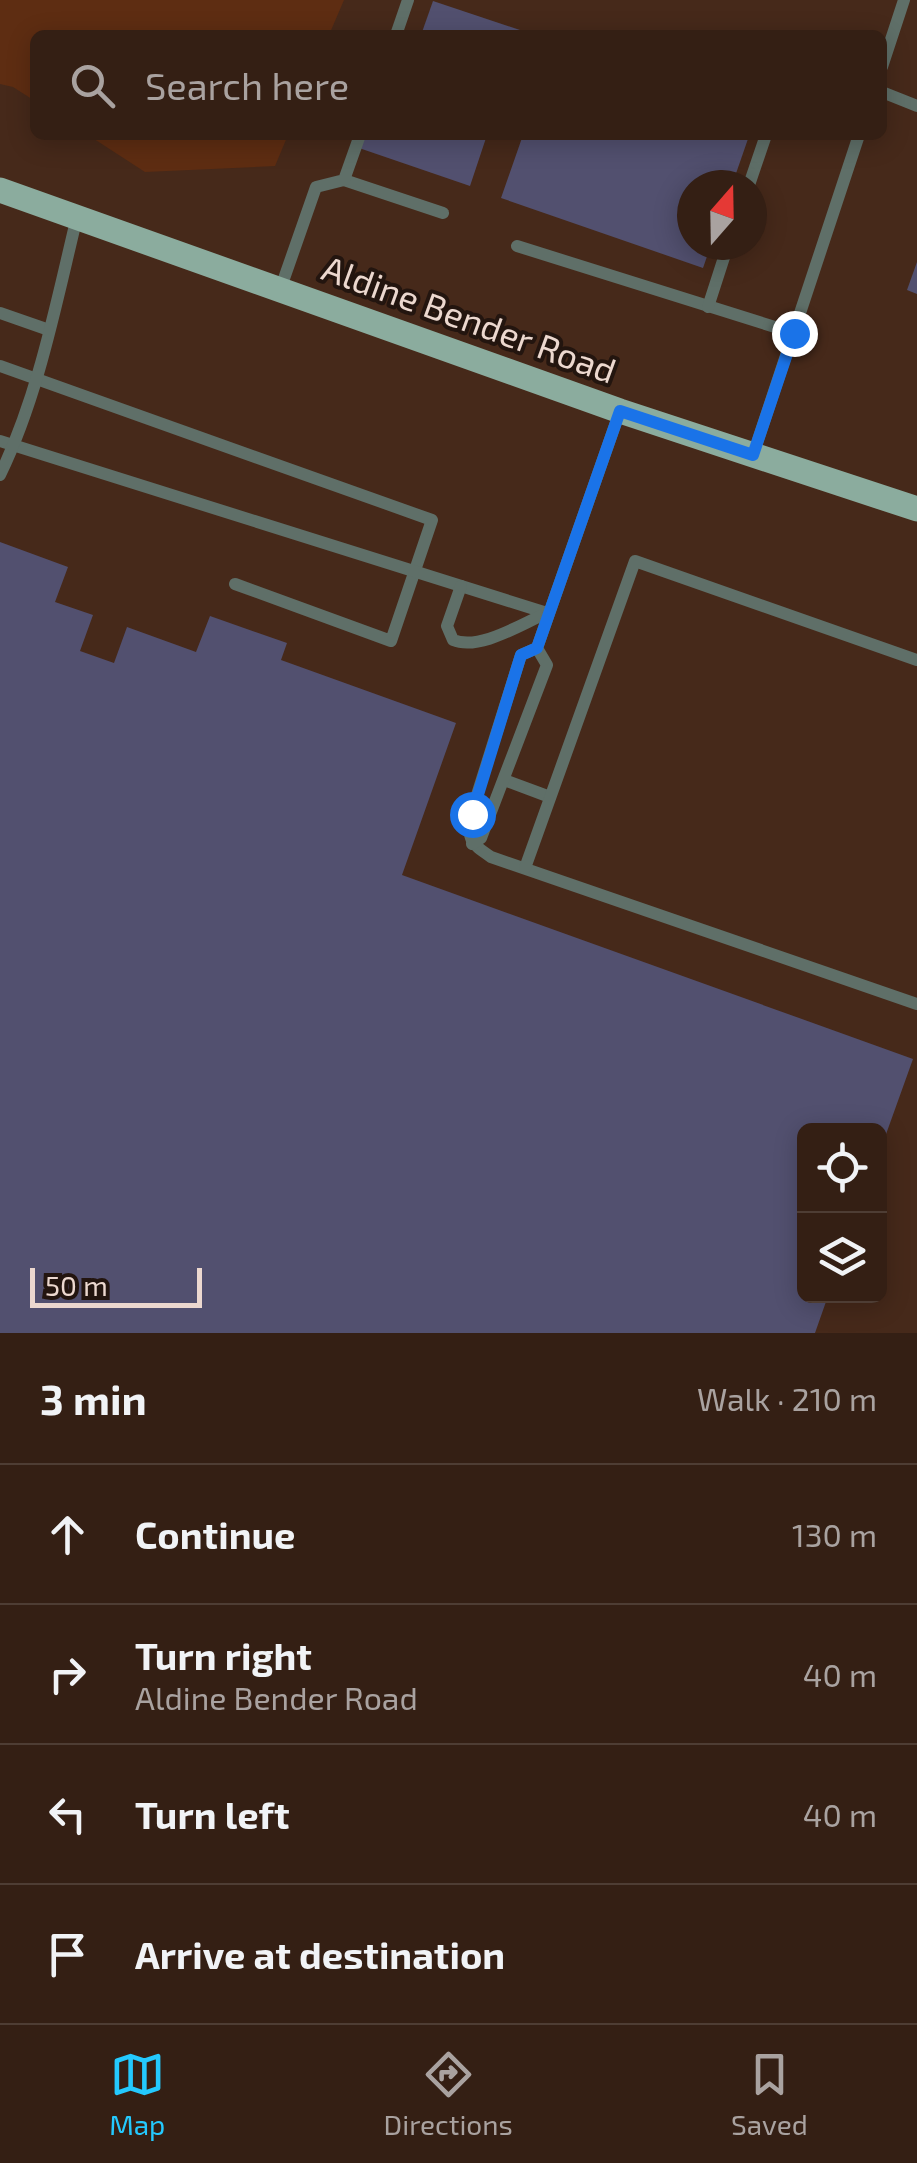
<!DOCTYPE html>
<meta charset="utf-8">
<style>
:root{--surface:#341f14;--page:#3c271d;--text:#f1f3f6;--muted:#a9a2a0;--line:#4e3d34;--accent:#24c9fe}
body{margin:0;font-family:"Exo 2",sans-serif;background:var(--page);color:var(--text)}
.controls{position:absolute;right:30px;bottom:30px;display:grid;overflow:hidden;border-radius:15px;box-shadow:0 5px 25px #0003}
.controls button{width:90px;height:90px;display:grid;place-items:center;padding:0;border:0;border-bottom:2px solid var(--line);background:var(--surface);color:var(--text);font:50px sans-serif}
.compass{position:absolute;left:677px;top:170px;width:90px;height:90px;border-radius:50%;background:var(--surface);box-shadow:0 5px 25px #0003;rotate:20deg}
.scale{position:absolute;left:30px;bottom:25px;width:172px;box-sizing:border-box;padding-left:10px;border:5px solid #ecd8cf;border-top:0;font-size:28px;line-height:35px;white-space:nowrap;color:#ecd8cf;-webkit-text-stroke:8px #23150f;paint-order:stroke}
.stop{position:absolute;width:30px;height:30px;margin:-22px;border:8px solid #1a73e8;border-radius:50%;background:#fff}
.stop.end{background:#1a73e8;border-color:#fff;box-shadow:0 2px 10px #0008}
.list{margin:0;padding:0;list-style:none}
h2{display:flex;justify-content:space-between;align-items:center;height:130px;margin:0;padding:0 40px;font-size:42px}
h2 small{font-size:32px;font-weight:400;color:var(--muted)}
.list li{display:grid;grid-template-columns:65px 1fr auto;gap:30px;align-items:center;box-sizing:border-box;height:140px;padding:0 40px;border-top:2px solid var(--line)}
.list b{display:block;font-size:38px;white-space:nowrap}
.list p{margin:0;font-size:32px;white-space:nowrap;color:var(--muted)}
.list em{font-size:32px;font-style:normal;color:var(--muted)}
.icon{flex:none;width:55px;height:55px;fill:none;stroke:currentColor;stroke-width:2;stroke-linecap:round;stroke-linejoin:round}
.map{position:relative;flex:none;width:917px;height:1333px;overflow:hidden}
.search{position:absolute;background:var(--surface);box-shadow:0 5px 25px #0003;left:30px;right:30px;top:30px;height:110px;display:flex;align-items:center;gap:25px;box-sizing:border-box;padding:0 35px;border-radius:15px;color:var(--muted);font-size:38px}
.sheet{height:690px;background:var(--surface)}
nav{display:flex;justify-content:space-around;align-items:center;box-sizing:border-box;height:140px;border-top:2px solid var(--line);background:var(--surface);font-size:28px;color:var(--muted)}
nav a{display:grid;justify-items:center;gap:5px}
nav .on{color:var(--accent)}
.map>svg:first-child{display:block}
.green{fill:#5e2d12}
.building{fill:#52506f}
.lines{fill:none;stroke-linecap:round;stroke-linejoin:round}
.lane{stroke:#5f6f68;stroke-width:12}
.primary{stroke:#8bac9e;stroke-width:25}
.route{stroke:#1a73e8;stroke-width:12}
.labels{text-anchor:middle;stroke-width:8;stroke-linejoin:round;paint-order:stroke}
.street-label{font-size:35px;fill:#ecd8cf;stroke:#23150f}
</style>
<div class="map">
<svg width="917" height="1333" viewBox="0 0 917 1333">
<rect width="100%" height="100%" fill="#46291a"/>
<g class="green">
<polygon points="0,0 344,0 329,35 35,35 35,101 13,87 0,84"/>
<polygon points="88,135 288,135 275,166 145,172"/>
</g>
<g class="building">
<polygon points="433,1 523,31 522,35 421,35"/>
<polygon points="364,135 487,135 470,186 359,148"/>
<polygon points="523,135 745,135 749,136 732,185 692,185 692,245 711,245 703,268 501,198"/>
<polygon points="917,262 917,294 907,290"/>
<polygon points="0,542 68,567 55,602 93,615 80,651 114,663 127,627 196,652 210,616 287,643 281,660 456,723 402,875 913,1059 880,1151 880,1130 804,1130 804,1296 828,1296 815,1333 0,1333"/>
</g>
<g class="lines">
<g class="lane">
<polyline points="396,35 408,0"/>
<polyline points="882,67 904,0"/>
<polyline points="882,92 917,106"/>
<polyline points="344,180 443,213"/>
<polyline points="749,185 766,135"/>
<polyline points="517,246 794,333"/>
<polyline points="280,290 316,187 344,180 360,135"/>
<polyline points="708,307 728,245"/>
<polyline points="0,313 49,330"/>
<polyline points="0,366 432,520 391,641 235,584"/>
<polyline points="0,441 547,613"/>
<polyline points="753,455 859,135"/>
<path d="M 0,475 C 39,394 56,303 77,217"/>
<path d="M 461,586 L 447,626 L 453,640 C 480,651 521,624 547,613"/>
<path d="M 537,648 L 521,655 L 471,814 C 468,841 469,842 491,857 L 917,1004"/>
<polyline points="504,780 550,797"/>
<polyline points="472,844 481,838 547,665 537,648 620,411"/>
<polyline points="525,868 635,561 917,660"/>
</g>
<polyline class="primary" points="0,190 620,411 917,509"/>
</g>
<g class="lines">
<polyline class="route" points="472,814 521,655 537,648 620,411 753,455 794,333"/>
</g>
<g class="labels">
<g class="street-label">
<text transform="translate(469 320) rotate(20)" y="12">Aldine Bender Road</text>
</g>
</g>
</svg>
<div class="controls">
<button><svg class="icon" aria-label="locate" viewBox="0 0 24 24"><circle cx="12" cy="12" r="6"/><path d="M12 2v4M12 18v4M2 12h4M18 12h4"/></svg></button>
<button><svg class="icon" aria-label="layers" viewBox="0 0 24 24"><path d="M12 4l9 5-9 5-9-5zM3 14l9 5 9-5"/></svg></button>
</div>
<svg class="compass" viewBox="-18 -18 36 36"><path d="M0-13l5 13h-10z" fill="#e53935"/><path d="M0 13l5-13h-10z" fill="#a9a2a0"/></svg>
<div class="scale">50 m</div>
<div class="stop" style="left:472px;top:814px"></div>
<div class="stop end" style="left:794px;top:333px"></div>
<div class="search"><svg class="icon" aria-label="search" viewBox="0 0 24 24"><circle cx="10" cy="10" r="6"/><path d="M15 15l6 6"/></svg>Search here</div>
</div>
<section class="sheet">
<h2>3 min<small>Walk · 210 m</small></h2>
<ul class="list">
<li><svg class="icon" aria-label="ahead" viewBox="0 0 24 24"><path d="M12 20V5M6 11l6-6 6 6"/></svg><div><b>Continue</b></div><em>130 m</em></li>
<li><svg class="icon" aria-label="right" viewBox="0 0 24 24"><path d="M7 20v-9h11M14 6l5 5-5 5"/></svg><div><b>Turn right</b><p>Aldine Bender Road</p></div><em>40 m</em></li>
<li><svg class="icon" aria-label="left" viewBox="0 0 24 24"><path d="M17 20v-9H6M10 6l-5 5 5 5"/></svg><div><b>Turn left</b></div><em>40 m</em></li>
<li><svg class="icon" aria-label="arrive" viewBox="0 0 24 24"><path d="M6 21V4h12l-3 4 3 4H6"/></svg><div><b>Arrive at destination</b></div></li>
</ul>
</section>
<nav>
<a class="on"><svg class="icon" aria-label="map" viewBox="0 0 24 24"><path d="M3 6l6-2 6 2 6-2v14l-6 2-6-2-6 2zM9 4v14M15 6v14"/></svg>Map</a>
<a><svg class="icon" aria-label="directions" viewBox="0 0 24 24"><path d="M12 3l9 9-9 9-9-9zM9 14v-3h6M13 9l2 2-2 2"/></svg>Directions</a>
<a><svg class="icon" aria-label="saved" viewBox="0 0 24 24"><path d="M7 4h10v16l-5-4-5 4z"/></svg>Saved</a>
</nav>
